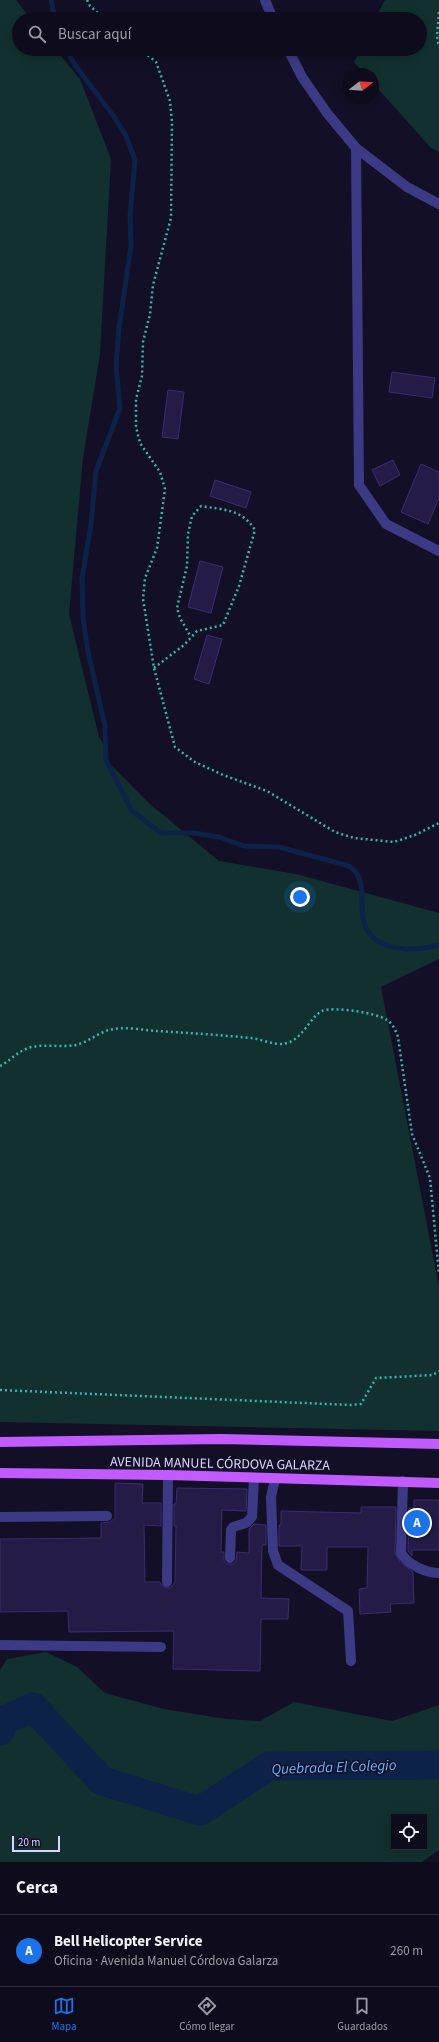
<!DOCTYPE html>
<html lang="es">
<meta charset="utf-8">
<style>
:root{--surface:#0e0b1c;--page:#1c1929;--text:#f1f3f6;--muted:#9b9ba3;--line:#2e2b3b;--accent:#1a73e8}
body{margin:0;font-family:"Source Sans 3",sans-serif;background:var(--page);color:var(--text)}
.controls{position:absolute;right:12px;bottom:12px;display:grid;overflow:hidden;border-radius:0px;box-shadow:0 2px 10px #0003}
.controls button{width:36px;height:36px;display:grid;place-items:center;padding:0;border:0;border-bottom:1px solid var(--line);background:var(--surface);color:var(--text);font:20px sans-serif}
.compass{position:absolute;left:343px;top:68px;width:36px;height:36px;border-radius:50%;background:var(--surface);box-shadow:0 2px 10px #0003;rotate:73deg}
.scale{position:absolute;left:12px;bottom:10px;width:48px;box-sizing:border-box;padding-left:4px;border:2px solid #d9d4ff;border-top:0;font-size:11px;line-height:14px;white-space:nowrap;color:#d9d4ff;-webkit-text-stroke:3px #130f26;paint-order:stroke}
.you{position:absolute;left:300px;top:897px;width:14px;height:14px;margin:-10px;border:3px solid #fff;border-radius:50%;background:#1a73e8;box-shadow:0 0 0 6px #1a73e833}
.badge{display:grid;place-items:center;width:26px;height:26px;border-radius:50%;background:var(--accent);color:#fff;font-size:13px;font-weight:700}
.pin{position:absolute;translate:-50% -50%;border:2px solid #fff;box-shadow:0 1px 4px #0006}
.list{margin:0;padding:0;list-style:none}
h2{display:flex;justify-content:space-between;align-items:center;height:52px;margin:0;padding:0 16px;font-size:17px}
h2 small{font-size:13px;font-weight:400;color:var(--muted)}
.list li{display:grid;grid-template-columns:26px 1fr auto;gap:12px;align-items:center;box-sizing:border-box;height:72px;padding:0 16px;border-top:1px solid var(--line)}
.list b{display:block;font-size:15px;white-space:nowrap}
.list p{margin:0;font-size:13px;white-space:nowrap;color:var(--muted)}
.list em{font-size:13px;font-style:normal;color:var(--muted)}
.icon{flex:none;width:22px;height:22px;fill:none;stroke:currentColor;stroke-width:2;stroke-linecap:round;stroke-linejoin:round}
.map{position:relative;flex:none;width:439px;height:1862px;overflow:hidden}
.search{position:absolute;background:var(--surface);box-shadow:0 2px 10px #0003;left:12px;right:12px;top:12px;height:44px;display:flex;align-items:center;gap:10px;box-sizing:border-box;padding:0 14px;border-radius:22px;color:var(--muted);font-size:15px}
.sheet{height:124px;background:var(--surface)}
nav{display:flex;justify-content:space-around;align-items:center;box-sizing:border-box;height:56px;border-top:1px solid var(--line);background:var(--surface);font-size:11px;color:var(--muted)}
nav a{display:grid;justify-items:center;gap:2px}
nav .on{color:var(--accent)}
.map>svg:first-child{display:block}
.green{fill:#12302f;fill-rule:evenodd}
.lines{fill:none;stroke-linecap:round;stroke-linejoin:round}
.stream{stroke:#0c2248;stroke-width:5}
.river{stroke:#0c2248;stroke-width:29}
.building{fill:#241b47;stroke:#3b2d73}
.path{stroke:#2fb8b0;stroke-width:2.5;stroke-dasharray:2 3;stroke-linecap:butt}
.minor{stroke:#3d3a85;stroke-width:10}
.major{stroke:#c25bff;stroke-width:10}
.labels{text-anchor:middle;stroke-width:3;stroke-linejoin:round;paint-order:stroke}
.street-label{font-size:14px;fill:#d9d4ff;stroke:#130f26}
.water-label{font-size:15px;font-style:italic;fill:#62b6ff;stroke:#130f26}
</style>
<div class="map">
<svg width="439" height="1862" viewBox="0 0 439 1862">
<rect width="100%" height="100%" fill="#130f26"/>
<g class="green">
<polygon points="0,0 16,0 31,19 19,19 19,49 55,49 80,79 111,159 100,354 83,458 69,614 99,737 104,744 106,760 151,805 219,861 296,874 439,913 439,959 381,987 439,1287 439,1431 0,1422"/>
<polygon points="385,0 439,0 439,152 431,148 373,83 373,74 365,74 354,62 361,49 420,49 420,19 375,19"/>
<path d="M 46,1652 L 77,1667 L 105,1693 L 164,1709 L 226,1719 L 260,1721 L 294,1702 L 392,1721 L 439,1705 L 439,1850 L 422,1862 L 0,1862 L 0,1670 L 7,1659 ZM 394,1817 L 424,1817 L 424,1847 L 394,1847 Z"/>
</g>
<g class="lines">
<g class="stream">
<polyline points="51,0 55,19"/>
<path d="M 66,49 L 75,65 L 115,118 L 126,136 L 135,160 L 130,216 L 131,246 L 119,328 L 116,366 L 120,408 L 96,471 L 91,524 L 82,578 L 83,618 L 88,652 L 105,726 L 106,760 L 132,811 L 161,833 L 194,833 L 219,837 L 244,846 L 279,847 L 349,866 C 369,880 358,903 364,923 C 374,953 414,952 439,945"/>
</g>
<polyline class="river" points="0,1731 5,1720 33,1707 102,1781 200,1811 269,1766 439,1765"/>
</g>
<g class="building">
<polygon points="392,372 435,378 432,398 389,392"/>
<polygon points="168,390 184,392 178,439 162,437"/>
<polygon points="393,460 400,475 380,486 372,470"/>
<polygon points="421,464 439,472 439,498 428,524 401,512"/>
<polygon points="215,480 251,492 246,508 210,496"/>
<polygon points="200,561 223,567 211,613 188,607"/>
<polygon points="207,635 222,639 209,684 194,679"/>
<polygon points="115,1483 143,1484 142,1503 161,1503 161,1526 144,1525 145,1582 160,1582 162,1586 167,1588 171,1587 175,1582 176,1526 174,1526 174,1504 176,1504 177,1488 247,1489 246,1511 222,1510 221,1552 224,1552 224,1561 227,1564 233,1564 236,1561 237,1552 249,1553 249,1529 254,1524 266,1525 266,1545 262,1545 261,1598 289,1599 288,1619 261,1619 260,1671 173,1669 174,1631 69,1632 68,1611 0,1612 0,1539 101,1538 101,1523 110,1522 115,1518"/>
<polygon points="414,1500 439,1500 439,1550 412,1550 412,1556 408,1551 409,1508 414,1508"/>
<polygon points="361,1507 396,1507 395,1553 400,1562 413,1572 414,1603 390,1604 391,1612 360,1614 359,1589 367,1588 368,1547 327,1547 327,1570 301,1570 302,1546 279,1546 279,1525 281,1525 281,1511 361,1513"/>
</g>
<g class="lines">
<g class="path">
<polyline points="87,0 90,6 105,19"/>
<polyline points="439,12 437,36 439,47"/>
<polyline points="140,49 156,62 170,101 172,122 171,218 153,285 150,314 143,342 142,376 136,399 136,427 140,443 160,472 165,489 157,548 145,578 143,599 154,668 175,747 195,762 223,775 267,791 335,832 354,838 394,842 415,835 439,823"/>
<path d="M 154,668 L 184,645 L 197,631 L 223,625 L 239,586 L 255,530 C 242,509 224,510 201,506 L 192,516 L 188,534 L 187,566 L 177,608 L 180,618 L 191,637"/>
<path d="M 0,1066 C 10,1061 17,1052 28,1048 C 43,1043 61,1048 76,1045 C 88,1042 98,1033 109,1030 C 124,1026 142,1030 157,1031 C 189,1033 220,1035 251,1038 C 260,1039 269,1043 278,1044 C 302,1045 307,1019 322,1011 C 334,1006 377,1013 387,1020 C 393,1024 396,1031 398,1037 L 412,1134 L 430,1178 L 439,1274"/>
<polyline points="0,1390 351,1405 361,1404 376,1378 433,1375 439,1371"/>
</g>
<g class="minor">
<polyline points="265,0 273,19"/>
<polyline points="288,49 302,77 327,113 356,148 407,187 439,204"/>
<polyline points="356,148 359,485 386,524 439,551"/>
<polyline points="275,1479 271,1497 273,1551 278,1565 348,1611 351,1661"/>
<path d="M 403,1481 L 401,1553 C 408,1565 426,1573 439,1573"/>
<polyline points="0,1517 107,1516"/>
<polyline points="230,1558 231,1530 233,1527 246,1523 252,1517 254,1478"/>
<polyline points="167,1582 168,1475"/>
<polyline points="0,1645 161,1647"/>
</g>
<g class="major">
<polyline points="0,1442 221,1439 439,1444"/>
<polyline points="0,1473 168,1475 439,1483"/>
</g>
</g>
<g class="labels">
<g class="street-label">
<text transform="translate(220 1463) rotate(1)" y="5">AVENIDA MANUEL CÓRDOVA GALARZA</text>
</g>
<g class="water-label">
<text transform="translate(334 1767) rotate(-2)" y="5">Quebrada El Colegio</text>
</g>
</g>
</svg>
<div class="controls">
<button><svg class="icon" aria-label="locate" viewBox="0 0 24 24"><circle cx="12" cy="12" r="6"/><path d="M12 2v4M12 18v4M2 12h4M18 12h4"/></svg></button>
</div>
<svg class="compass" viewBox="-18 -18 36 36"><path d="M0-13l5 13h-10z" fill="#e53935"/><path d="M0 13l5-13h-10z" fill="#9b9ba3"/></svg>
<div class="scale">20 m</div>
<div class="you"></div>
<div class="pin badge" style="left:417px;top:1523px">A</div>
<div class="search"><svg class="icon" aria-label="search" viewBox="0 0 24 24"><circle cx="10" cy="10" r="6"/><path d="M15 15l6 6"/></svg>Buscar aquí</div>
</div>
<section class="sheet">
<h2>Cerca<small></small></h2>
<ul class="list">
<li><span class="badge">A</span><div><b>Bell Helicopter Service</b><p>Oficina · Avenida Manuel Córdova Galarza</p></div><em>260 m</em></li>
</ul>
</section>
<nav>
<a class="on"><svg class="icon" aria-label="map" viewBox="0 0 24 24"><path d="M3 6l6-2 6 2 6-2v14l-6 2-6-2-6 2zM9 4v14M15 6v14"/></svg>Mapa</a>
<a><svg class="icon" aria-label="directions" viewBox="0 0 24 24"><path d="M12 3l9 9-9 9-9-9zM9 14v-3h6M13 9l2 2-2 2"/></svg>Cómo llegar</a>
<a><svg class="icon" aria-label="saved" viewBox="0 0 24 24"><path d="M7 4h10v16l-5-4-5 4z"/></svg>Guardados</a>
</nav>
